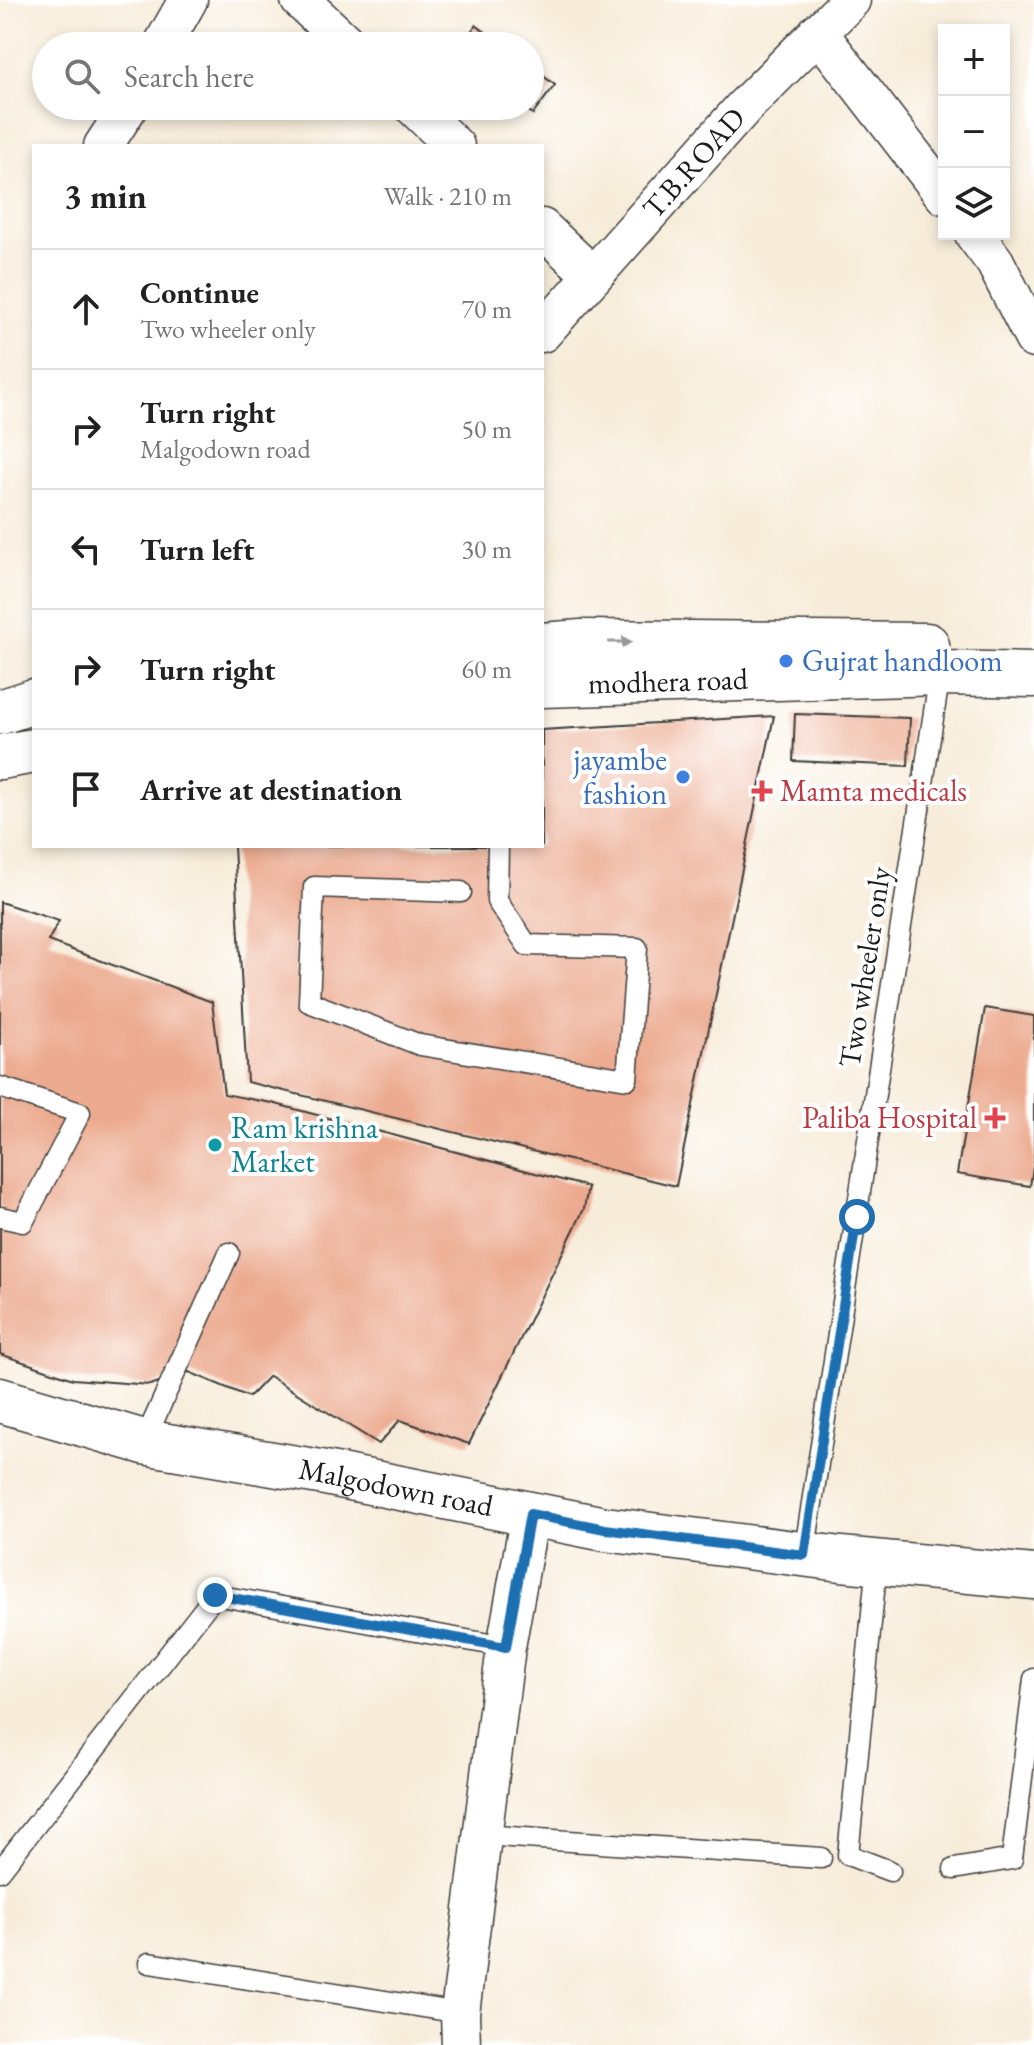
<!DOCTYPE html>
<meta charset="utf-8">
<style>
:root{--surface:#fff;--page:#f6f6f6;--text:#222;--muted:#767676;--line:#e0e0e0}
body{margin:0;font-family:"EB Garamond",serif;background:var(--page);color:var(--text)}
.controls{position:absolute;right:24px;top:24px;display:grid;overflow:hidden;border-radius:0px;box-shadow:0 4px 12px #0003}
.controls button{width:72px;height:72px;display:grid;place-items:center;padding:0;border:0;border-bottom:2px solid var(--line);background:var(--surface);color:var(--text);font:40px sans-serif}
.stop{position:absolute;width:24px;height:24px;margin:-18px;border:6px solid #1f6fb2;border-radius:50%;background:#fff}
.stop.end{background:#1f6fb2;border-color:#fff;box-shadow:0 2px 8px #0008}
.list{margin:0;padding:0;list-style:none}
h2{display:flex;justify-content:space-between;align-items:center;height:104px;margin:0;padding:0 32px;font-size:34px}
h2 small{font-size:26px;font-weight:400;color:var(--muted)}
.list li{display:grid;grid-template-columns:52px 1fr auto;gap:24px;align-items:center;box-sizing:border-box;height:120px;padding:0 32px;border-top:2px solid var(--line)}
.list b{display:block;font-size:30px;white-space:nowrap}
.list p{margin:0;font-size:26px;white-space:nowrap;color:var(--muted)}
.list em{font-size:26px;font-style:normal;color:var(--muted)}
.icon{flex:none;width:44px;height:44px;fill:none;stroke:currentColor;stroke-width:2;stroke-linecap:round;stroke-linejoin:round}
.map{position:relative;flex:none;width:1034px;height:2045px;overflow:hidden}
.search{position:absolute;background:var(--surface);box-shadow:0 4px 12px #0003;left:32px;top:32px;width:512px;height:88px;display:flex;align-items:center;gap:20px;box-sizing:border-box;padding:0 28px;border-radius:44px;color:var(--muted);font-size:30px}
.panel{position:absolute;background:var(--surface);box-shadow:0 4px 12px #0003;left:32px;top:144px;width:512px;height:704px;border-radius:0px}
.map>svg:first-child{display:block}
.building{fill:#ecab90}
.lines{fill:none;stroke-linecap:round;stroke-linejoin:round}
.service-casing{stroke:#3d3b38;stroke-width:23}
.minor-casing{stroke:#3d3b38;stroke-width:41}
.tertiary-casing{stroke:#3d3b38;stroke-width:47}
.primary-casing{stroke:#3d3b38;stroke-width:47}
.service{stroke:#fff;stroke-width:20}
.minor{stroke:#fff;stroke-width:38}
.tertiary{stroke:#fff;stroke-width:44}
.primary{stroke:#fff;stroke-width:44}
.oneway{fill:#999}
.route{stroke:#1f6fb2;stroke-width:10}
.shop-dot{fill:#3f7fe0;stroke:#fff;stroke-width:3}
.health-dot{fill:#e0444e;stroke:#fff;stroke-width:3}
.culture-dot{fill:#0f9aa8;stroke:#fff;stroke-width:3}
.labels{text-anchor:middle;stroke-width:8;stroke-linejoin:round;paint-order:stroke}
.street-label{font-size:30px;fill:#1c1c1c;stroke:#fff}
.shop-label{font-size:30px;fill:#366cbe;stroke:#fff;text-anchor:start}
.health-label{font-size:30px;fill:#be3a42;stroke:#fff;text-anchor:start}
.culture-label{font-size:30px;fill:#0d838f;stroke:#fff;text-anchor:start}
</style>
<div class="map">
<svg width="1034" height="2045" viewBox="0 0 1034 2045">
<rect width="100%" height="100%" fill="#fff"/>
<filter id="ink" filterUnits="userSpaceOnUse"><feTurbulence type="fractalNoise" baseFrequency=".0125" numOctaves="2"/><feDisplacementMap in="SourceGraphic" scale="16" xChannelSelector="R" yChannelSelector="G"/><feConvolveMatrix kernelMatrix="1 2 1 2 8 2 1 2 1" color-interpolation-filters="sRGB"/></filter>
<filter id="wash" filterUnits="userSpaceOnUse"><feTurbulence type="fractalNoise" baseFrequency=".006" numOctaves="4" result="noise"/><feDisplacementMap in="SourceGraphic" scale="32" xChannelSelector="R" yChannelSelector="G"/><feGaussianBlur stdDeviation="1.8" result="paint"/><feColorMatrix in="noise" values="0 0 0 0 0 0 0 0 0 0 0 0 0 0 0 0 0 1.4 0 .05"/><feComposite in="paint" operator="in"/></filter>
<g filter="url(#wash)">
<rect width="100%" height="100%" fill="#f7ecd9"/>
<g id="blocks">
<g class="building">
<polygon points="476,25 504,46 460,46"/>
<polygon points="530,66 555,85 533,114 522,106 530,106"/>
<polygon points="795,714 910,718 908,766 793,761"/>
<polygon points="774,716 676,1186 247,1082 234,846 542,846 542,730"/>
<polygon points="0,902 59,921 48,941 212,1002 224,1094 272,1103 588,1187 584,1209 469,1444 400,1420 379,1444 269,1376 249,1397 189,1372 150,1385 73,1379 0,1354"/>
<polygon points="985,1008 1034,1016 1034,1161 1030,1186 957,1174"/>
</g>
</g>
</g>
<g filter="url(#ink)">
<use href="#blocks" fill-opacity="0" stroke="#3d3b38" stroke-width="2"/>
<g class="lines">
<defs>
<g id="service">
<polyline points="461,892 314,887 309,1002 420,1045 627,1079 637,948 527,945 497,901 498,846"/>
<polyline points="0,1087 80,1113 23,1222 0,1217"/>
<polyline points="144,1442 229,1253"/>
<polyline points="804,1555 940,673"/>
<polyline points="877,1562 848,1855 890,1871"/>
<polyline points="482,1835 821,1858"/>
<polyline points="954,1869 1012,1859 1034,1679"/>
<polyline points="0,1871 215,1595 506,1647"/>
<polyline points="149,1963 460,2013"/>
</g>
<g id="minor">
<polyline points="300,0 349,46"/>
<polyline points="818,32 944,195"/>
<polyline points="162,46 188,0"/>
<polyline points="413,106 455,146"/>
<polyline points="103,146 129,106"/>
<polyline points="542,228 593,276"/>
<polyline points="974,234 995,262 1034,339"/>
<path id="s1" d="M 542,333 L 744,107 L 851,0"/>
<polyline points="461,2045 460,2013 506,1647 530,1514"/>
</g>
<g id="tertiary">
<path id="s2" d="M 0,1400 L 144,1442 L 320,1472 L 605,1529 L 841,1559 L 1034,1577"/>
</g>
<g id="primary">
<polyline points="542,645 581,642 927,645"/>
<path id="s3" d="M 542,685 L 940,673 L 1034,675"/>
<polyline points="0,712 34,701"/>
<polyline points="0,757 34,751"/>
</g>
</defs>
<use href="#service" class="service-casing"/>
<use href="#minor" class="minor-casing"/>
<use href="#tertiary" class="tertiary-casing"/>
<use href="#primary" class="primary-casing"/>
<use href="#service" class="service"/>
<use href="#minor" class="minor"/>
<use href="#tertiary" class="tertiary"/>
<use href="#primary" class="primary"/>
</g>
<defs><path id="oneway-solid" d="M-6-.8H1V-3.2L6.5 0L1 3.2V.8H-6Z" transform="scale(2)"/></defs>
<use class="oneway" href="#oneway-solid" transform="translate(620 642)"/>
</g>
<g class="lines" filter="url(#ink)">
<polyline class="route" points="215,1595 506,1647 530,1514 605,1529 804,1555 857,1217"/>
</g>
<g class="shop-dot">
<circle cx="786" cy="661" r="8"/>
<circle cx="683" cy="777" r="8"/>
</g>
<g class="health-dot">
<path d="M758 779h8v8h8v8h-8v8h-8v-8h-8v-8h8z"/>
<path d="M991 1106h8v8h8v8h-8v8h-8v-8h-8v-8h8z"/>
</g>
<circle class="culture-dot" cx="215" cy="1145" r="8"/>
<g class="labels">
<g class="street-label">
<text dy="10" stroke="none"><textPath href="#s1" startOffset="228">T.B.ROAD</textPath></text>
<text dy="10" stroke="none"><textPath href="#s3" startOffset="126">modhera road</textPath></text>
<text transform="translate(865 967) rotate(-81)" y="10">Two wheeler only</text>
<text dy="10" stroke="none"><textPath href="#s2" startOffset="406">Malgodown road</textPath></text>
</g>
<g class="shop-label">
<text x="802" y="671">Gujrat handloom</text>
<text x="667" y="770" text-anchor="end">jayambe<tspan x="667" dy="34">fashion</tspan></text>
</g>
<g class="health-label">
<text x="780" y="801">Mamta medicals</text>
<text x="977" y="1128" text-anchor="end">Paliba Hospital</text>
</g>
<g class="culture-label">
<text x="231" y="1138">Ram krishna<tspan x="231" dy="34">Market</tspan></text>
</g>
</g>
</svg>
<div class="controls">
<button>+</button>
<button>−</button>
<button><svg class="icon" aria-label="layers" viewBox="0 0 24 24"><path d="M12 4l9 5-9 5-9-5zM3 14l9 5 9-5"/></svg></button>
</div>
<div class="stop" style="left:857px;top:1217px"></div>
<div class="stop end" style="left:215px;top:1595px"></div>
<div class="search"><svg class="icon" aria-label="search" viewBox="0 0 24 24"><circle cx="10" cy="10" r="6"/><path d="M15 15l6 6"/></svg>Search here</div>
<section class="panel">
<h2>3 min<small>Walk · 210 m</small></h2>
<ul class="list">
<li><svg class="icon" aria-label="ahead" viewBox="0 0 24 24"><path d="M12 20V5M6 11l6-6 6 6"/></svg><div><b>Continue</b><p>Two wheeler only</p></div><em>70 m</em></li>
<li><svg class="icon" aria-label="right" viewBox="0 0 24 24"><path d="M7 20v-9h11M14 6l5 5-5 5"/></svg><div><b>Turn right</b><p>Malgodown road</p></div><em>50 m</em></li>
<li><svg class="icon" aria-label="left" viewBox="0 0 24 24"><path d="M17 20v-9H6M10 6l-5 5 5 5"/></svg><div><b>Turn left</b></div><em>30 m</em></li>
<li><svg class="icon" aria-label="right" viewBox="0 0 24 24"><path d="M7 20v-9h11M14 6l5 5-5 5"/></svg><div><b>Turn right</b></div><em>60 m</em></li>
<li><svg class="icon" aria-label="arrive" viewBox="0 0 24 24"><path d="M6 21V4h12l-3 4 3 4H6"/></svg><div><b>Arrive at destination</b></div></li>
</ul>
</section>
</div>
